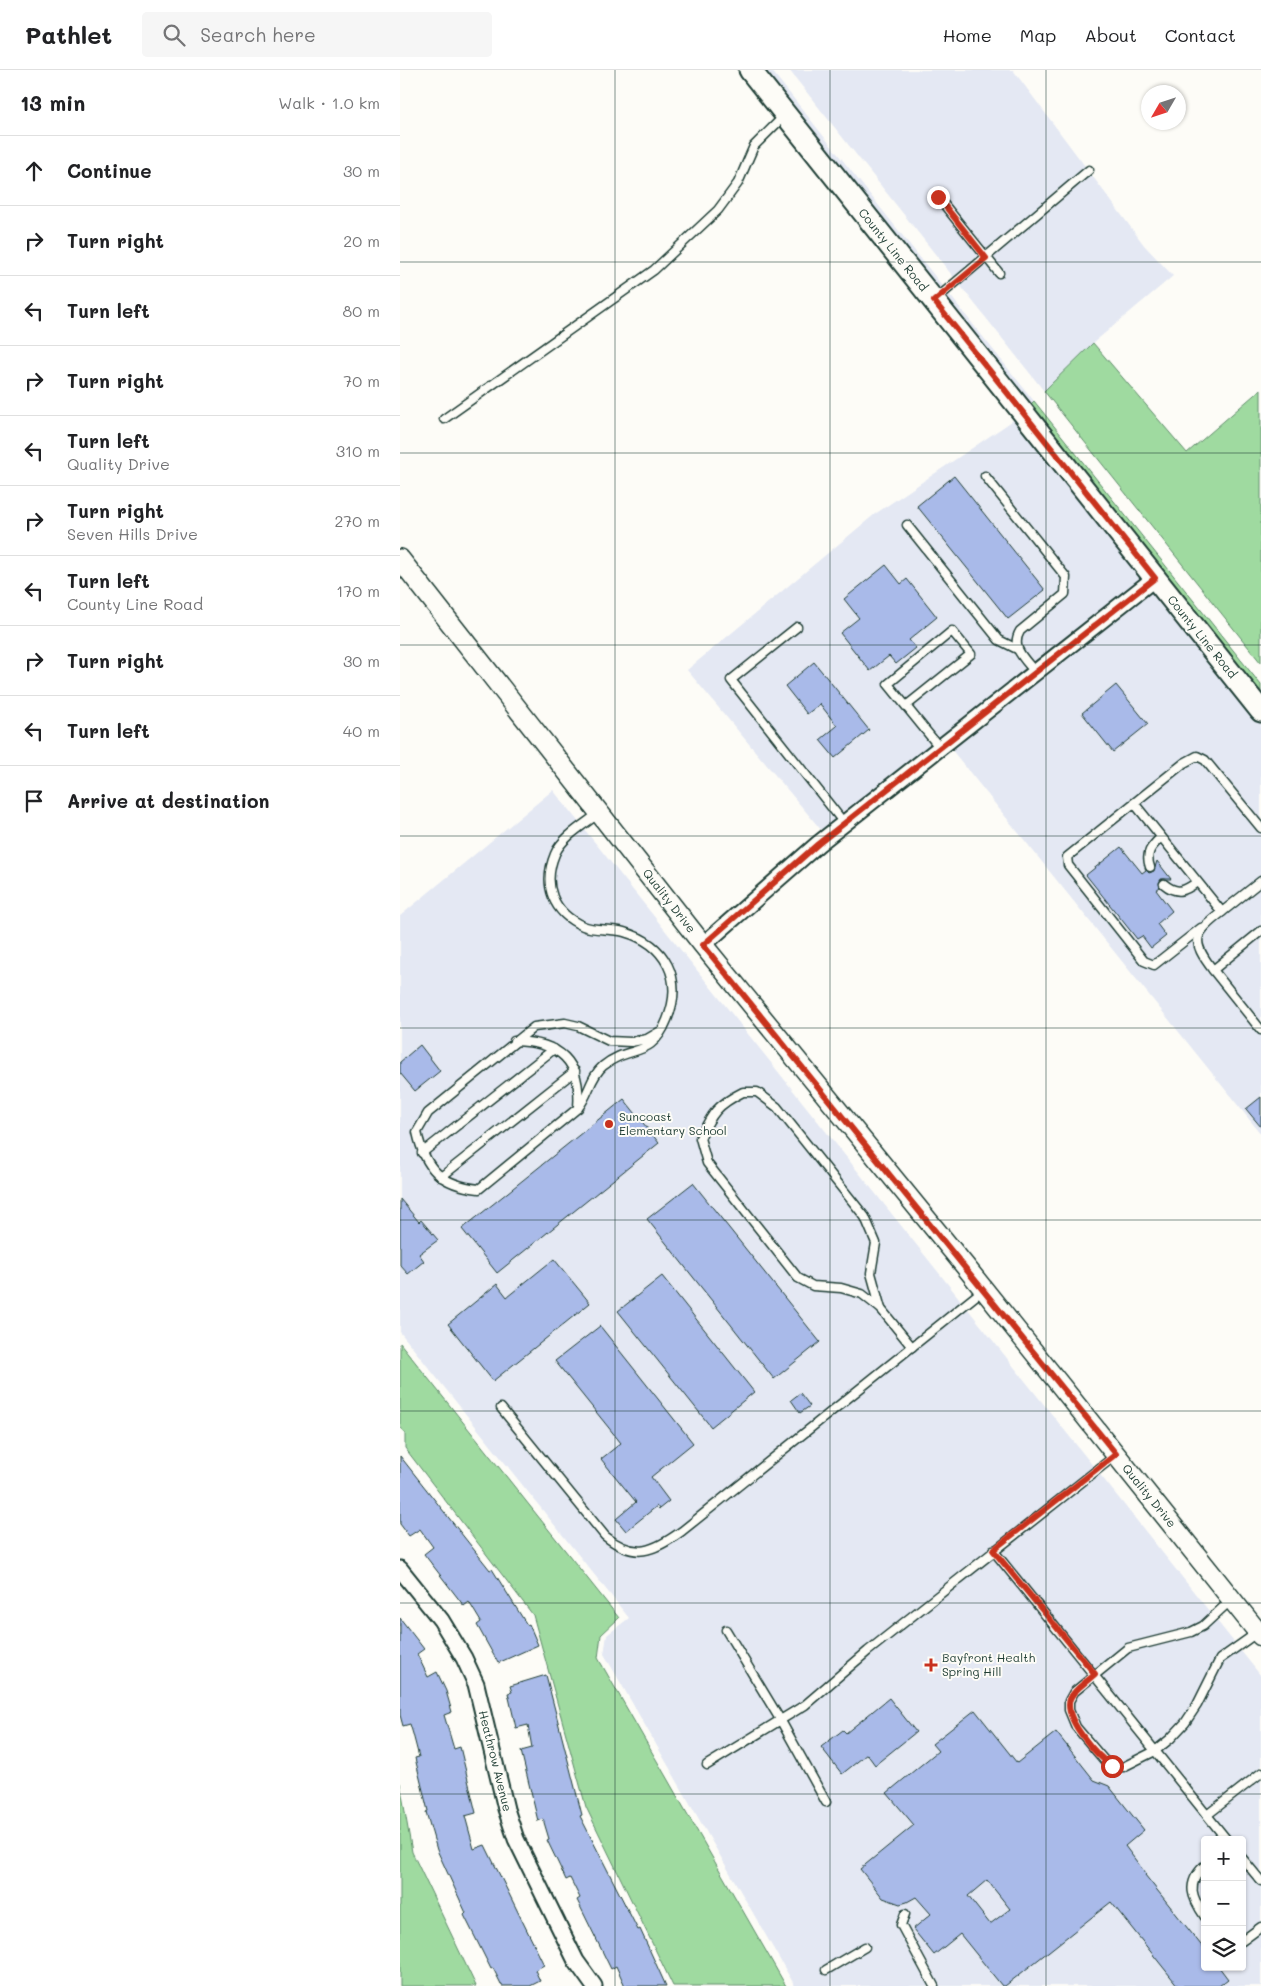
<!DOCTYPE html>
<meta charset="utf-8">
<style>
:root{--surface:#fff;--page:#f6f6f6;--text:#202124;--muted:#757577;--line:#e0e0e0}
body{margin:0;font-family:Mali,sans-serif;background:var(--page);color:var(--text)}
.controls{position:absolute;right:15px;bottom:15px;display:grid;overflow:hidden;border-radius:5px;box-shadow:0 1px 4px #0004}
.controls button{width:45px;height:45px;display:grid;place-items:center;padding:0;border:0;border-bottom:1px solid var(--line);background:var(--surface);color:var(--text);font:25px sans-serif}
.compass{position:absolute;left:741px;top:15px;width:45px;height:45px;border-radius:50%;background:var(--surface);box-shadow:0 1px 4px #0004;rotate:231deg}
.stop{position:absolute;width:15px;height:15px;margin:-11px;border:4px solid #c8321e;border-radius:50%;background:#fff}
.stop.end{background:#c8321e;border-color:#fff;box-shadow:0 1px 5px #0008}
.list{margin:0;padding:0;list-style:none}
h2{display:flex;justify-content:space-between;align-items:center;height:65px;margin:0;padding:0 20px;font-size:21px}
h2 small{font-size:16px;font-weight:400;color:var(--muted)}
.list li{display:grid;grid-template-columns:32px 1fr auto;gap:15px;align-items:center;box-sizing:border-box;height:70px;padding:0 20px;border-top:1px solid var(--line)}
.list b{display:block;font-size:19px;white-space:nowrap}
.list p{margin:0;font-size:16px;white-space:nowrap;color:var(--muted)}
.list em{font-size:16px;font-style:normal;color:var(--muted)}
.icon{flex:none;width:28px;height:28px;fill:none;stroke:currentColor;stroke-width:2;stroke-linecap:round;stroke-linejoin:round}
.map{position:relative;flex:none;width:861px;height:1916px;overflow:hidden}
header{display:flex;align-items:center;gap:30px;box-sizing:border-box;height:70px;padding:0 25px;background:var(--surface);border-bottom:1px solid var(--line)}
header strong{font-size:24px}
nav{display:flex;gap:28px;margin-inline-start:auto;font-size:18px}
.search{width:350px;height:45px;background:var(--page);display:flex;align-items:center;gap:12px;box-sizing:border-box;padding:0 18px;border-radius:5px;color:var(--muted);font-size:19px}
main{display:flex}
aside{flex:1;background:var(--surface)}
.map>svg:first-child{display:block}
.built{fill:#e4e8f3;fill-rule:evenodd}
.green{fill:#9fdaa0;stroke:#5f8c6a}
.building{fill:#a9bae9;stroke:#1f3d34;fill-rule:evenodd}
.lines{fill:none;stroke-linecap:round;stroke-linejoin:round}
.service-casing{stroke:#1f3d34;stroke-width:11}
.minor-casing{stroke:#1f3d34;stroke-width:19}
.tertiary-casing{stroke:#1f3d34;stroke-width:22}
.secondary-casing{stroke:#1f3d34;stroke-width:25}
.service{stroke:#fdfcf7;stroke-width:8}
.minor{stroke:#fdfcf7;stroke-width:15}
.tertiary{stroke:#fdfcf7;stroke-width:19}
.secondary{stroke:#fdfcf7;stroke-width:21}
.route{stroke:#c8321e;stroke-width:6}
.grid{fill:none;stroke:#1f3d34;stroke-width:1;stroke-opacity:0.55}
.poi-dot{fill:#c8321e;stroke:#fdfcf7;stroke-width:2}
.labels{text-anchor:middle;stroke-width:4;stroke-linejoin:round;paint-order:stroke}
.street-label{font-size:12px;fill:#1f3d34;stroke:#fdfcf7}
.poi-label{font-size:12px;fill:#1f3d34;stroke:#fdfcf7;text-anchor:start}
</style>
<header>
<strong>Pathlet</strong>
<div class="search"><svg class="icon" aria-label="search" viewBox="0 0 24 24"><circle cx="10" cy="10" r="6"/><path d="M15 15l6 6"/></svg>Search here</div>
<nav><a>Home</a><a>Map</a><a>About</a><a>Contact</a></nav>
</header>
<main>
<aside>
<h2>13 min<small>Walk · 1.0 km</small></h2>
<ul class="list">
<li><svg class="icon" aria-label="ahead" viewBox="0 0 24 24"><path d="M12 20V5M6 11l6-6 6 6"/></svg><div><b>Continue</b></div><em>30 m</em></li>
<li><svg class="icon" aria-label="right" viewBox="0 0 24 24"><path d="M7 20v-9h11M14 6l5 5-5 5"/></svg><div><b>Turn right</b></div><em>20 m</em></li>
<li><svg class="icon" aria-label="left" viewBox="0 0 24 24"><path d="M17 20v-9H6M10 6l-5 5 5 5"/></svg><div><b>Turn left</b></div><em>80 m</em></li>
<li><svg class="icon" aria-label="right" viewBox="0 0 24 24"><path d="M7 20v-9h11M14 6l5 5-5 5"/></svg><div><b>Turn right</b></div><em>70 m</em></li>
<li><svg class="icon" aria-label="left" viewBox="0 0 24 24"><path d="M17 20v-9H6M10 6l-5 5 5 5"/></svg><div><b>Turn left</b><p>Quality Drive</p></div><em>310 m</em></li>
<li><svg class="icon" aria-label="right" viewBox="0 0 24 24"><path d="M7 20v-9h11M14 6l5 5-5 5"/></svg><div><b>Turn right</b><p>Seven Hills Drive</p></div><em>270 m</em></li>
<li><svg class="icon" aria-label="left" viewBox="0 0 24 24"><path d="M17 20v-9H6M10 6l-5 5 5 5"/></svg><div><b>Turn left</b><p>County Line Road</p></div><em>170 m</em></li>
<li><svg class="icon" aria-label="right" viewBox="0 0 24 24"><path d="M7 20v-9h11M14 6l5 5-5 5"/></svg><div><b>Turn right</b></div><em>30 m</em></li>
<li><svg class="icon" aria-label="left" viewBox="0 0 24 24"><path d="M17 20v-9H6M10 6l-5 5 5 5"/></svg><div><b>Turn left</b></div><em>40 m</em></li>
<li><svg class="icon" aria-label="arrive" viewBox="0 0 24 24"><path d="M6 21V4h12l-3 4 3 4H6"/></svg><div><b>Arrive at destination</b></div></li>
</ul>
</aside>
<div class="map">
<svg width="861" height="1916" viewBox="0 0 861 1916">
<rect width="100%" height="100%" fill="#fdfcf7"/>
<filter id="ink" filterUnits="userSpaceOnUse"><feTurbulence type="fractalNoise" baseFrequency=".02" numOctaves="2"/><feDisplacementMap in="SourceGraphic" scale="10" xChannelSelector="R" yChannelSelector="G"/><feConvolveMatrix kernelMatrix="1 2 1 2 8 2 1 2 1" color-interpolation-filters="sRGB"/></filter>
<g filter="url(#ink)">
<g class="built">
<polygon points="361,0 371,0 634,331 629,336"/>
<polygon points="389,0 613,0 744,175 773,206 693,273 644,321"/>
<polygon points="615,349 861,654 861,1064 547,674 428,768 287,600 475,444"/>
<path d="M 153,720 L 861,1606 L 861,1916 L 395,1916 L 204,1584 L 207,1565 L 229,1548 L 0,1262 L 0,846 ZM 805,1770 L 842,1770 L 842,1897 L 805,1897 Z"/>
</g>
<g class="green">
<polygon points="693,273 787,383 861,319 861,593 644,321"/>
<polygon points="634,331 861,615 861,627 629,336"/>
<polygon points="0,1273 219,1548 201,1565 198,1588 386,1916 273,1916 186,1737 133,1545 5,1378 5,1364 0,1356"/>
<polygon points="0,1713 12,1782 76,1916 0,1916"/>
</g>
<g class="building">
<polygon points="554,406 645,520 608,549 517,436"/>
<polygon points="486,495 501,514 507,509 537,547 509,570 516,578 496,594 489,586 470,601 440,563 459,548 444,529"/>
<polygon points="414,592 469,660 435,688 420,670 437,656 420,634 407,644 385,616"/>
<polygon points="716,615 748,654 713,682 682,643"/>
<polygon points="721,777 742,803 746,800 749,803 754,801 757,791 771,809 761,809 759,813 760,817 756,820 772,841 757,854 766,866 751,878 742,866 737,869 686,805"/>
<polygon points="20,975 40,1001 15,1021 0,1003 0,992"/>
<polygon points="861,1027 861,1057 846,1039"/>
<polygon points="224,1029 259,1073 97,1203 62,1159"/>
<polygon points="293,1113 420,1272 374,1309 247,1149"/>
<polygon points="0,1129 19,1152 21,1150 38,1170 19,1184 24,1191 8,1204 0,1195"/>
<polygon points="154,1189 190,1233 93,1311 48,1254 97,1214 107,1227"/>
<polygon points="262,1206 354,1322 311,1357 218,1241"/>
<polygon points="200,1256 293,1373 251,1407 269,1431 259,1439 257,1436 226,1461 216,1449 236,1432 201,1389 221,1373 155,1291"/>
<polygon points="400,1323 410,1336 400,1343 391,1330"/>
<polygon points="0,1386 90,1500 92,1499 127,1555 129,1554 138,1575 98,1593 77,1555 81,1552 69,1532 64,1536 24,1484 33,1477 20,1459 9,1466 0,1454"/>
<polygon points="0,1548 24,1579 17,1584 28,1607 37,1602 46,1621 52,1642 44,1645 54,1679 60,1677 76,1743 65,1746 74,1779 85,1775 144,1895 135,1900 140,1911 130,1916 102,1916 93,1898 91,1899 64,1845 66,1843 37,1780 26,1742 28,1741 15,1688 19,1687 13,1664 10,1654 3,1656 0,1645"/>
<polygon points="146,1605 182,1745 180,1746 238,1860 240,1859 266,1916 225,1916 216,1896 211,1899 177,1830 180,1828 170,1808 166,1810 160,1797 147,1770 149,1769 143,1749 138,1751 121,1681 132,1678 128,1655 116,1658 108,1623 112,1622 110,1616"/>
<polygon points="489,1628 516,1662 475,1695 467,1684 442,1704 421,1677 443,1660 446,1663"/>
<path d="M 575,1640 L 617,1693 L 656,1662 L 694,1710 L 709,1716 L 744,1760 L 725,1776 L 746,1804 L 745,1805 L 805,1880 L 805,1897 L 819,1897 L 828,1909 L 819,1916 L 778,1916 L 711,1832 L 605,1916 L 602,1916 L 560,1864 L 534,1885 L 513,1859 L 531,1844 L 516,1827 L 507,1832 L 500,1834 L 483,1828 L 460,1799 L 514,1755 L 487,1723 L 538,1681 L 532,1674 ZM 587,1810 L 610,1839 L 590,1854 L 568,1826 Z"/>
</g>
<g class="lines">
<defs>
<g id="service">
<polyline points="538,127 599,203"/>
<polyline points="536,229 689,100"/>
<polyline points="44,349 254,200 318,140 338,113 354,76 384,46"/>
<path d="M 585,406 L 666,507 L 665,524 L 620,561 C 610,578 625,589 635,602"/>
<polyline points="507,455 599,570 617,579"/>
<polyline points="397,557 331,610 444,753"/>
<polyline points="506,636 571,584 552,561 488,614 540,678"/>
<polyline points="734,733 667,787 668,795 744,891 754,895 801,858"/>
<path d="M 199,743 C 185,754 162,767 155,784 C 142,815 153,843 183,856 C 194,861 211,858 224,862 C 266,874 284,909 267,950 C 251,990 230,974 203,996 C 190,1007 189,1025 178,1038 L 79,1119 C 41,1115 25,1099 17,1062 L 28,1043 L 134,957 L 165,953 L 178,956 L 209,971 L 231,972 L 247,969 L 259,962"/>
<polyline points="861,758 805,690 797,686 784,693 734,733 822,842 861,811"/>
<path d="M 750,797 C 745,783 751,777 761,767"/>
<path d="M 764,814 C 777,825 785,821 797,812"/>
<path d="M 822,842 C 794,864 790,870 813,900 L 861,861"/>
<polyline points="813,900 861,960"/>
<path d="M 114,971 C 160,972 182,991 178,1038"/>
<path d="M 343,1022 L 357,1022 L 377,1037 L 465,1147 L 476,1173 L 471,1203 L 481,1239 L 462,1224 L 441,1218 L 413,1216 L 398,1208 L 307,1093 L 300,1068 C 312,1043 317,1035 343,1022 Z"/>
<polyline points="22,1083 154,979"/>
<polyline points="41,1107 175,1001"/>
<polyline points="481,1239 512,1277"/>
<path d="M 101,1338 L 205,1466 C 235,1490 253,1482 282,1461 L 583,1220"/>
<polyline points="593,1480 827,1770"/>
<polyline points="832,1529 803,1556 791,1562 728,1578 674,1622 669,1631 669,1640 676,1657 704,1690 712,1696 723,1697 755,1681 770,1669 785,1653 797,1635 820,1589 858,1562"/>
<polyline points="326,1560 381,1651 426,1732"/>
<polyline points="307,1695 405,1635 468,1581 716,1385"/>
<polyline points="807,1745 861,1703"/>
<polyline points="842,1788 861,1811"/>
<path d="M 805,1795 C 785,1814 792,1828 805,1847"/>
<polyline points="505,1844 501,1855 534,1916"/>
<polyline points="842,1871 861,1857"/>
<polyline points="426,1900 465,1877"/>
</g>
<g id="minor">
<polyline points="303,875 418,774 755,508"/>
<polyline points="0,1499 41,1550 64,1588 76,1614 106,1739 116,1769 176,1891 194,1916"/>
</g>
<polyline id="tertiary" points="0,489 303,875 565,1196 861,1566"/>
<polyline id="secondary" points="350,0 861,641"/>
</defs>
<use href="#service" class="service-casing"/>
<use href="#minor" class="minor-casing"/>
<use href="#tertiary" class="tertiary-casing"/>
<use href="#secondary" class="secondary-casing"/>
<use href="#service" class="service"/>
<use href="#minor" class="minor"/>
<use href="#tertiary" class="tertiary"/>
<use href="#secondary" class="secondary"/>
</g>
</g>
<g class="lines" filter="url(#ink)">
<path class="route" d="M 538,127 L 586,188 L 534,231 L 755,508 L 418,774 L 303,875 L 716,1384 L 593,1480 L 695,1604 C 687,1612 674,1619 670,1629 C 663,1649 697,1686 712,1696"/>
</g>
<path class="grid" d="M 215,0 L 215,1916M 430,0 L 430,1916M 646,0 L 646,1916M 0,192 L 861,192M 0,383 L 861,383M 0,575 L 861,575M 0,766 L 861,766M 0,958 L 861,958M 0,1150 L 861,1150M 0,1341 L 861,1341M 0,1533 L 861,1533M 0,1724 L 861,1724"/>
<g class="poi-dot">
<circle cx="209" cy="1054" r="5"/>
<path d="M528.5 1587.5h5v5h5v5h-5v5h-5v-5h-5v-5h5z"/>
</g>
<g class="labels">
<g class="street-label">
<text transform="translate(493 180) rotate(51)" y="4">County Line Road</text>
<text transform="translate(802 567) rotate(51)" y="4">County Line Road</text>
<text transform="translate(269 831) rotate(52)" y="4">Quality Drive</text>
<text transform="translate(749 1426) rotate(51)" y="4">Quality Drive</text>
<text transform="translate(95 1691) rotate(76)" y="4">Heathrow Avenue</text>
</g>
<g class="poi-label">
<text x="219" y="1051">Suncoast<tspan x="219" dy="14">Elementary School</tspan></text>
<text x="542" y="1592">Bayfront Health<tspan x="542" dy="14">Spring Hill</tspan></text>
</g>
</g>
</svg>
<div class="controls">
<button>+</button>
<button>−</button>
<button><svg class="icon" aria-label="layers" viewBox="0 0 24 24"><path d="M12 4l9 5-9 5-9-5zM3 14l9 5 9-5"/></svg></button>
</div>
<svg class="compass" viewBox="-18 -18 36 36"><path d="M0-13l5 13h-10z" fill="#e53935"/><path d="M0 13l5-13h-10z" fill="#757577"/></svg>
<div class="stop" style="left:712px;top:1696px"></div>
<div class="stop end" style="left:538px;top:127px"></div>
</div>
</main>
